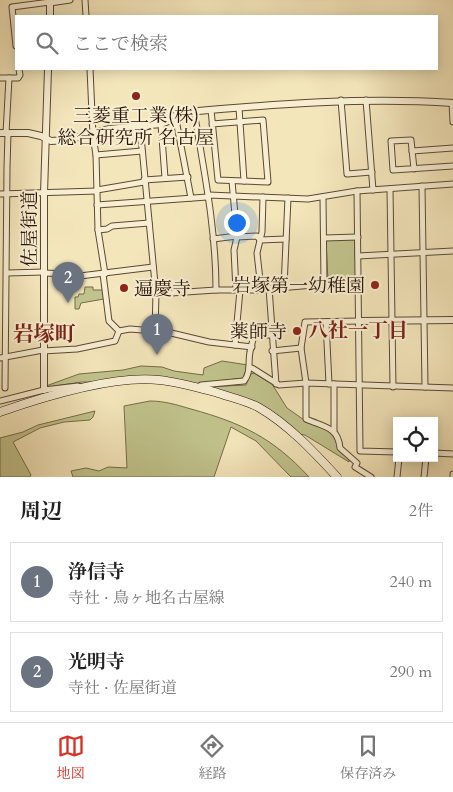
<!DOCTYPE html>
<html lang="ja">
<meta charset="utf-8">
<style>
:root{--surface:#fff;--page:#f6f6f6;--text:#222;--muted:#767676;--line:#e0e0e0;--accent:#d93025}
body{margin:0;font-family:Cardo,"Noto Serif JP",serif;background:var(--page);color:var(--text)}
.controls{position:absolute;right:15px;bottom:15px;display:grid;overflow:hidden;border-radius:0px;box-shadow:0 2px 12px #0003}
.controls button{width:45px;height:45px;display:grid;place-items:center;padding:0;border:0;border-bottom:1px solid var(--line);background:var(--surface);color:var(--text);font:25px sans-serif}
.you{position:absolute;left:236px;top:222px;width:18px;height:18px;margin:-12px;border:4px solid #fff;border-radius:50%;background:#1a73e8;box-shadow:0 0 0 8px #1a73e833}
.badge{display:grid;place-items:center;width:32px;height:32px;border-radius:50%;background:var(--accent);color:#fff;font-size:16px;font-weight:700}
.pin{position:absolute;translate:-50% -41px;filter:drop-shadow(0 1px 2px #0008)}
.pin::after{content:'';position:absolute;top:26px;width:18px;height:15px;background:inherit;clip-path:polygon(0 0,100% 0,50% 100%)}
.list{margin:0;padding:0;list-style:none}
h2{display:flex;justify-content:space-between;align-items:center;height:65px;margin:0;padding:0 20px;font-size:21px}
h2 small{font-size:16px;font-weight:400;color:var(--muted)}
.list li{display:grid;grid-template-columns:32px 1fr auto;gap:15px;align-items:center;box-sizing:border-box;height:80px;margin:0 10px 10px;padding:0 10px;border:1px solid var(--line);border-radius:0px}
.list b{display:block;font-size:19px;white-space:nowrap}
.list p{margin:0;font-size:16px;white-space:nowrap;color:var(--muted)}
.list em{font-size:16px;font-style:normal;color:var(--muted)}
.icon{flex:none;width:28px;height:28px;fill:none;stroke:currentColor;stroke-width:2;stroke-linecap:round;stroke-linejoin:round}
.map{position:relative;flex:none;width:453px;height:477px;overflow:hidden}
.search{position:absolute;background:var(--surface);box-shadow:0 2px 12px #0003;left:15px;right:15px;top:15px;height:55px;display:flex;align-items:center;gap:12px;box-sizing:border-box;padding:0 18px;border-radius:0px;color:var(--muted);font-size:19px}
.sheet{height:245px;background:var(--surface)}
nav{display:flex;justify-content:space-around;align-items:center;box-sizing:border-box;height:70px;border-top:1px solid var(--line);background:var(--surface);font-size:14px;color:var(--muted)}
nav a{display:grid;justify-items:center;gap:2px}
nav .on{color:var(--accent)}
.map>svg:first-child{display:block}
.green{fill:#c1c38c;stroke:#746c4a}
.lines{fill:none;stroke-linecap:round;stroke-linejoin:round}
.minor-casing{stroke:#5b4835;stroke-width:7}
.tertiary-casing{stroke:#5b4835;stroke-width:8}
.secondary-casing{stroke:#281408;stroke-width:9}
.minor{stroke:#f8efd3;stroke-width:5}
.tertiary{stroke:#f8efd3;stroke-width:6}
.secondary{stroke:#f8efd3;stroke-width:8}
.poi-dot{fill:#8f2418;stroke:#f8efd3;stroke-width:2}
.labels{text-anchor:middle;stroke-width:4;stroke-linejoin:round;paint-order:stroke}
.poi-label{font-size:19px;fill:#281408;stroke:#f8efd3;text-anchor:end}
.street-label{font-size:19px;fill:#281408;stroke:#f8efd3}
.neighbourhood-label{font-size:20px;font-weight:bold;fill:#7a1f14;stroke:#f8efd3}
.quarter-label{font-size:21px;font-weight:bold;fill:#7a1f14;stroke:#f8efd3}
</style>
<div class="map">
<svg width="453" height="477" viewBox="0 0 453 477">
<rect width="100%" height="100%" fill="#f4e6bb"/>
<filter id="stains"><feTurbulence type="fractalNoise" baseFrequency=".004" numOctaves="4"/><feColorMatrix values="0 0 0 0 .2 0 0 0 0 .09 0 0 0 0 .02 0 0 0 .5 -.17"/></filter>
<radialGradient id="worn" r=".72"><stop offset=".6" stop-color="#630" stop-opacity="0"/><stop offset="1" stop-color="#630" stop-opacity=".3"/></radialGradient>
<g class="green">
<polygon points="354,238 355,240 356,277 355,279 328,281 326,240"/>
<polygon points="85,287 93,287 93,290 103,290 104,299 81,303 79,309 75,309 75,297 78,297 79,294 84,294"/>
<polygon points="222,361 248,365 243,378 195,384 180,381 82,382 48,387 46,386 79,374 123,370 141,366 162,367 174,371 203,375 204,368"/>
<polygon points="254,373 272,384 287,408 307,422 327,429 333,434 349,457 349,462 305,435 297,434 277,418 206,387 246,385 251,374"/>
<path d="M 150,401 C 165,401 177,405 191,409 C 242,423 273,438 309,477 L 291,477 L 256,441 L 231,427 L 214,477 L 73,477 L 71,471 L 86,468 L 99,471 L 108,467 L 127,468 L 124,406 Z"/>
<polygon points="95,411 93,417 90,420 64,422 40,428 13,442 31,475 30,477 0,477 0,438 23,432 38,425"/>
</g>
<g class="lines">
<defs>
<g id="minor">
<polyline points="85,0 86,16"/>
<polyline points="50,3 70,0"/>
<polyline points="16,46 12,7 50,2"/>
<polyline points="90,69 93,136 96,155 98,230 105,274"/>
<polyline points="0,78 18,78 20,75 19,69"/>
<polyline points="341,100 347,174 372,172"/>
<polyline points="366,100 373,190"/>
<polyline points="452,103 453,122"/>
<polyline points="239,108 244,181"/>
<polyline points="211,110 218,180 268,182 263,120 212,124"/>
<path d="M 194,111 C 204,171 216,229 216,290"/>
<polyline points="174,117 176,120 191,198"/>
<polyline points="161,124 165,178"/>
<polyline points="140,126 156,294 155,331"/>
<polyline points="6,133 9,78"/>
<polyline points="412,151 453,148"/>
<polyline points="96,155 142,151"/>
<polyline points="414,169 411,140 391,141 393,170 453,166"/>
<polyline points="144,180 188,177"/>
<polyline points="232,181 237,237 234,250 236,290"/>
<polyline points="422,186 425,387"/>
<polyline points="390,189 393,387"/>
<polyline points="97,190 144,182"/>
<polyline points="357,191 360,451 397,452"/>
<polyline points="0,194 97,191"/>
<polyline points="323,197 324,284"/>
<polyline points="97,205 207,197 209,195 308,199 357,191 453,184"/>
<polyline points="98,230 107,229 112,226 149,223"/>
<polyline points="237,237 257,236 260,240 286,239"/>
<polyline points="324,238 358,237"/>
<polyline points="213,239 237,236"/>
<polyline points="358,256 453,251"/>
<polyline points="7,273 44,272"/>
<polyline points="44,273 69,274 80,276 153,267"/>
<polyline points="103,274 109,321 119,331"/>
<polyline points="284,287 288,198"/>
<polyline points="269,288 276,384"/>
<polyline points="261,289 257,253 262,232 263,197"/>
<polyline points="156,294 216,290 256,290 359,281"/>
<path d="M 360,321 L 305,322 L 301,348 L 306,383 L 306,419 C 323,427 338,426 340,448 L 357,463 L 355,467 L 371,477"/>
<polyline points="326,322 329,384"/>
<polyline points="235,345 240,290"/>
<polyline points="43,351 77,349 115,341 119,331 130,329 167,332 209,342 252,347"/>
<polyline points="272,351 301,348"/>
<polyline points="0,358 43,350"/>
<polyline points="249,368 252,368 279,385 306,383 453,388"/>
<path d="M 198,387 L 201,385 L 244,381 C 251,373 248,362 250,352 C 251,346 253,341 254,335 L 271,335"/>
<polyline points="5,388 7,167 8,133"/>
<polyline points="0,401 44,390 78,386"/>
<polyline points="334,431 334,384"/>
<polyline points="434,453 453,454"/>
<polyline points="397,477 399,458"/>
<polyline points="424,477 426,458"/>
<polyline points="453,477 453,474"/>
</g>
<g id="tertiary">
<polyline points="50,16 50,0"/>
<path d="M 0,133 L 28,133 L 41,136 L 51,141 L 67,140 L 109,129 L 161,124 L 171,120 L 178,113 L 188,112 C 276,104 364,97 453,103"/>
<polyline points="360,321 453,320"/>
<polyline points="44,390 44,193 48,69"/>
</g>
<path id="secondary" d="M 0,412 C 43,397 114,375 159,380 C 178,382 196,387 215,392 C 229,397 244,400 258,407 C 288,424 314,452 337,477"/>
</defs>
<use href="#minor" class="minor-casing"/>
<use href="#tertiary" class="tertiary-casing"/>
<use href="#secondary" class="secondary-casing"/>
<use href="#minor" class="minor"/>
<use href="#tertiary" class="tertiary"/>
<use href="#secondary" class="secondary"/>
</g>
<g class="poi-dot">
<circle cx="136" cy="96" r="5"/>
<circle cx="375" cy="285" r="5"/>
<circle cx="124" cy="288" r="5"/>
<circle cx="297" cy="331" r="5"/>
</g>
<g class="labels">
<g class="poi-label">
<text x="136" y="122" text-anchor="middle">三菱重工業(株)<tspan x="136" dy="22">総合研究所 名古屋</tspan></text>
<text x="365" y="292">岩塚第一幼稚園</text>
<text x="134" y="295" text-anchor="start">遍慶寺</text>
<text x="287" y="338">薬師寺</text>
</g>
<g class="street-label">
<text transform="translate(29 229) rotate(-90)" y="7">佐屋街道</text>
</g>
<g class="neighbourhood-label">
<text x="358" y="337">八社一丁目</text>
</g>
<g class="quarter-label">
<text x="44" y="341">岩塚町</text>
</g>
</g>
<rect width="100%" height="100%" filter="url(#stains)"/>
<rect width="100%" height="100%" fill="url(#worn)"/>
</svg>
<div class="controls">
<button><svg class="icon" aria-label="locate" viewBox="0 0 24 24"><circle cx="12" cy="12" r="6"/><path d="M12 2v4M12 18v4M2 12h4M18 12h4"/></svg></button>
</div>
<div class="you"></div>
<div class="pin badge" style="left:157px;top:355px;background:#6b7280">1</div>
<div class="pin badge" style="left:68px;top:303px;background:#6b7280">2</div>
<div class="search"><svg class="icon" aria-label="search" viewBox="0 0 24 24"><circle cx="10" cy="10" r="6"/><path d="M15 15l6 6"/></svg>ここで検索</div>
</div>
<section class="sheet">
<h2>周辺<small>2件</small></h2>
<ul class="list">
<li><span class="badge" style="background:#6b7280">1</span><div><b>浄信寺</b><p>寺社 · 鳥ヶ地名古屋線</p></div><em>240 m</em></li>
<li><span class="badge" style="background:#6b7280">2</span><div><b>光明寺</b><p>寺社 · 佐屋街道</p></div><em>290 m</em></li>
</ul>
</section>
<nav>
<a class="on"><svg class="icon" aria-label="map" viewBox="0 0 24 24"><path d="M3 6l6-2 6 2 6-2v14l-6 2-6-2-6 2zM9 4v14M15 6v14"/></svg>地図</a>
<a><svg class="icon" aria-label="directions" viewBox="0 0 24 24"><path d="M12 3l9 9-9 9-9-9zM9 14v-3h6M13 9l2 2-2 2"/></svg>経路</a>
<a><svg class="icon" aria-label="saved" viewBox="0 0 24 24"><path d="M7 4h10v16l-5-4-5 4z"/></svg>保存済み</a>
</nav>
